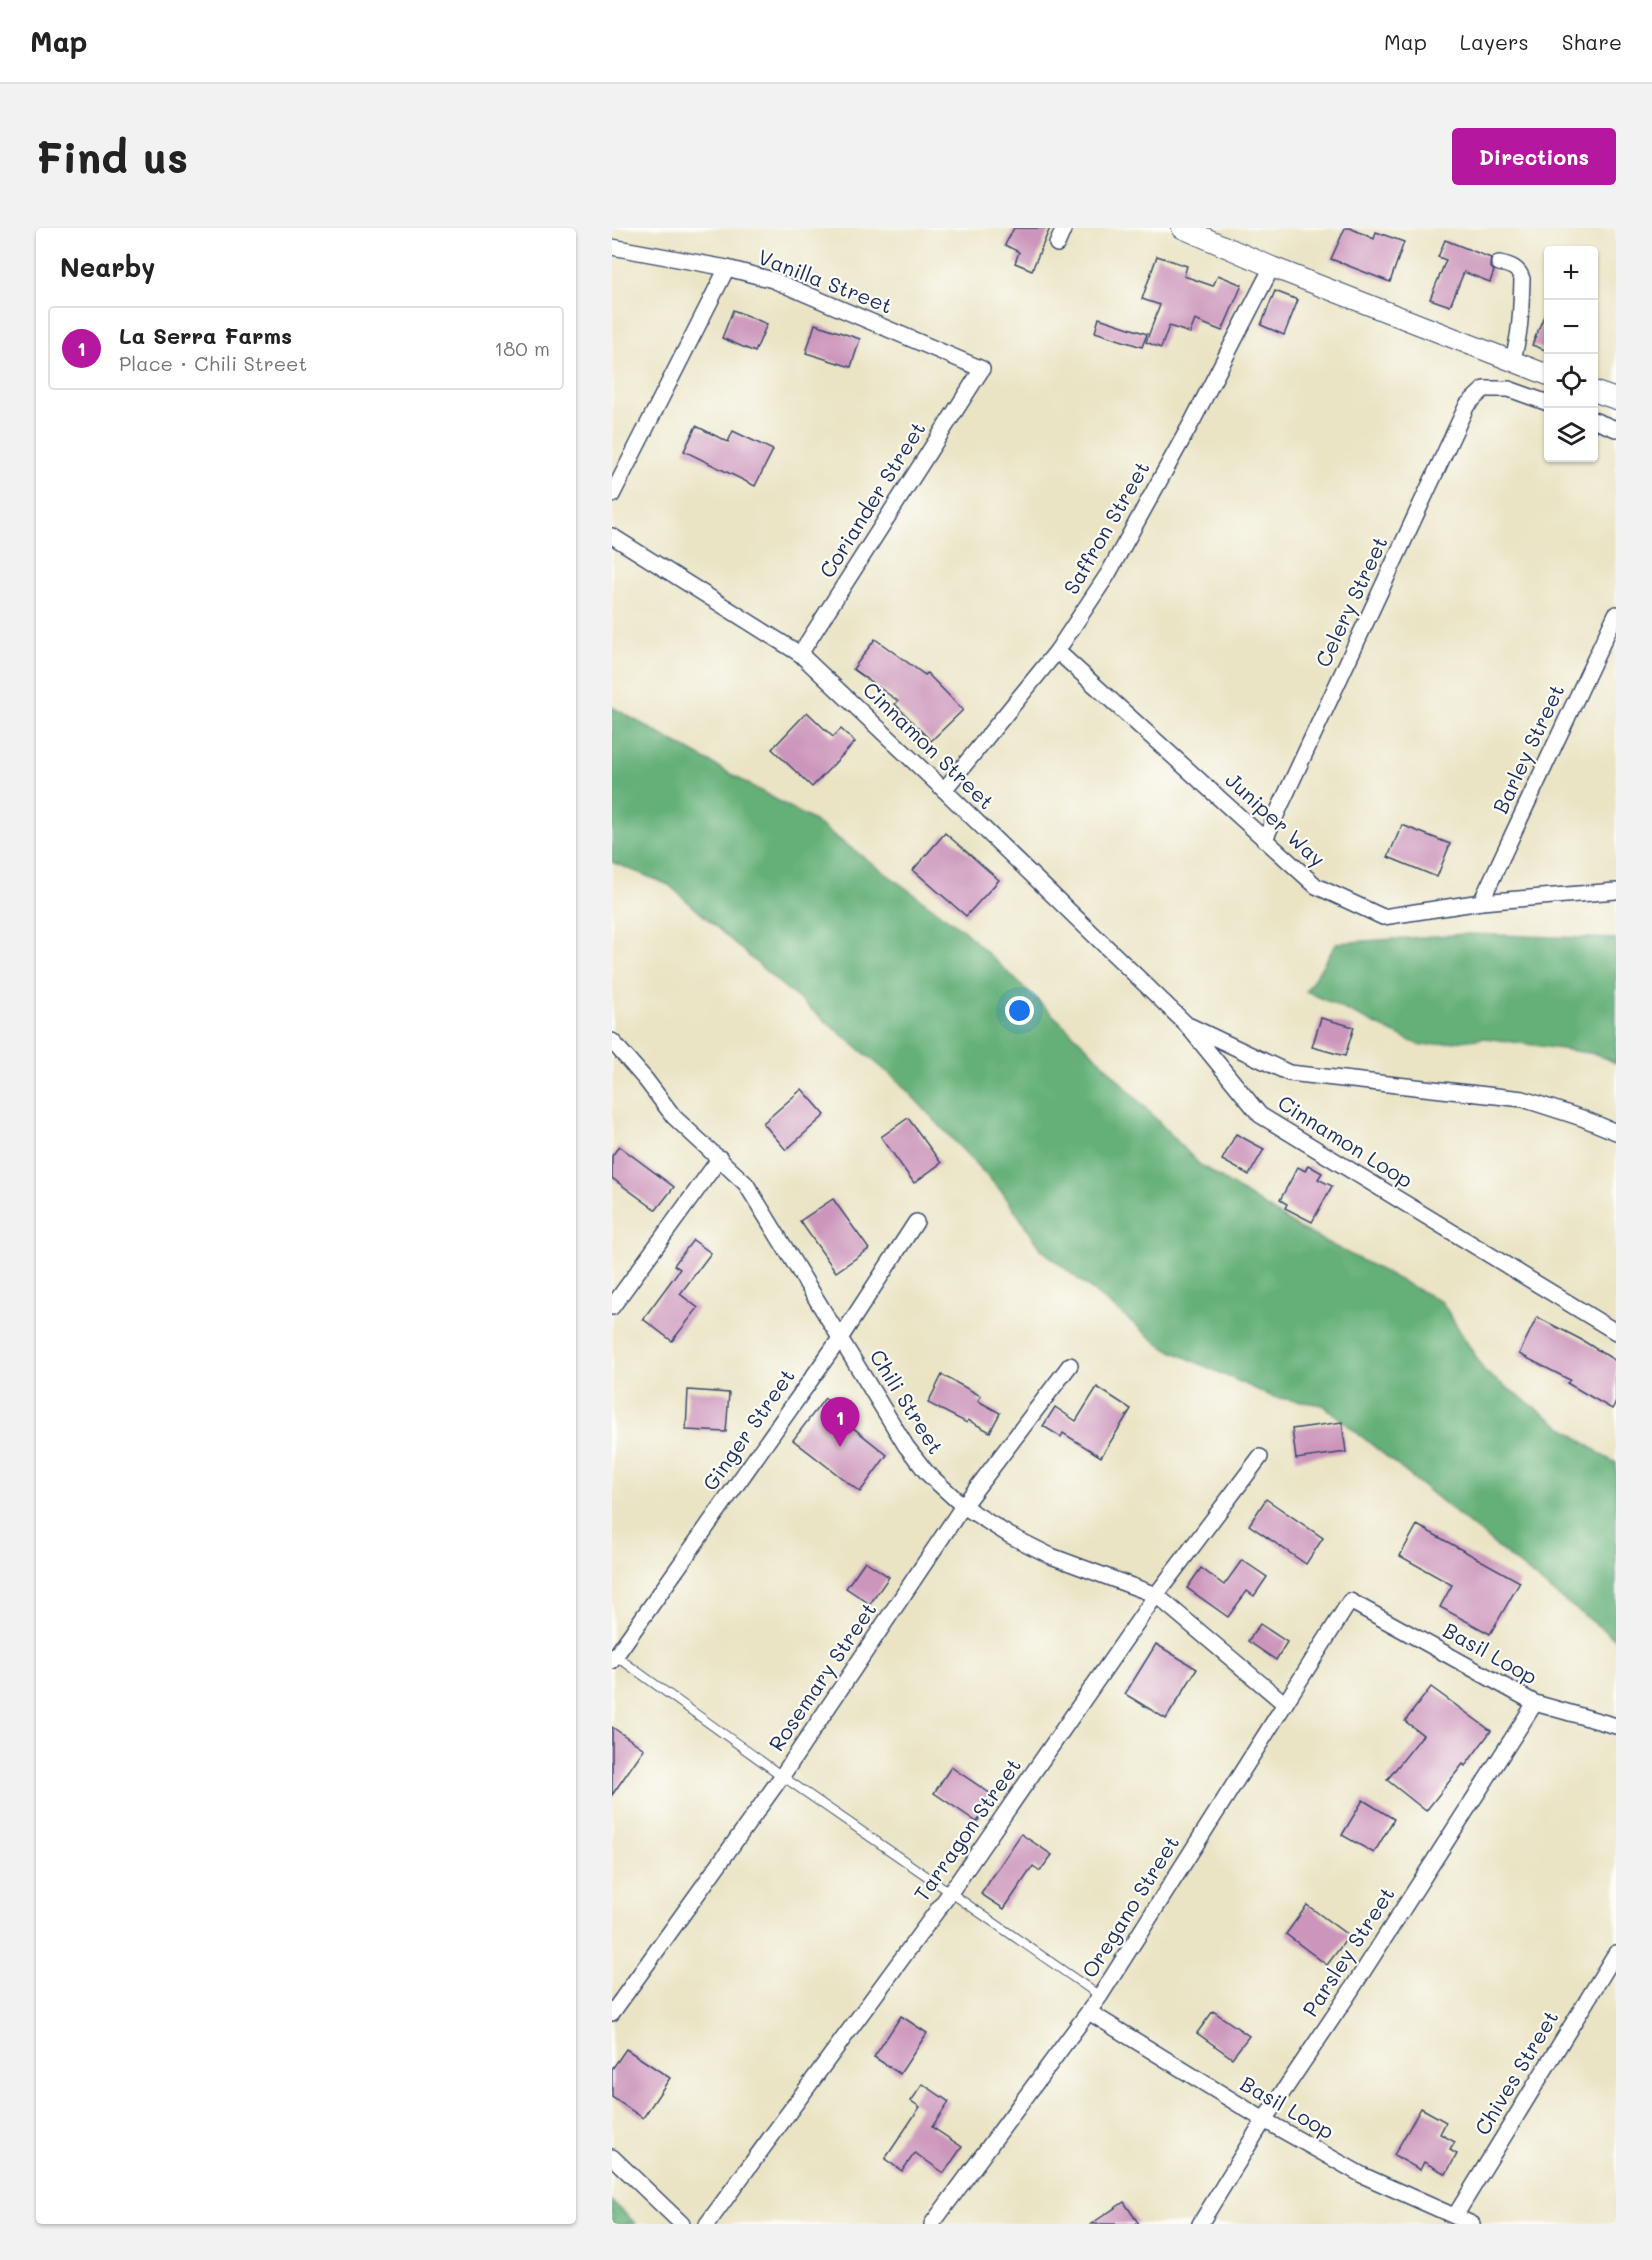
<!DOCTYPE html>
<meta charset="utf-8">
<style>
:root{--surface:#fff;--page:#f2f2f2;--text:#222;--muted:#767676;--line:#e0e0e0;--accent:#b5179e}
body{margin:0;font-family:Mali,sans-serif;background:var(--page);color:var(--text)}
.controls{position:absolute;right:18px;top:18px;display:grid;overflow:hidden;border-radius:6px;box-shadow:0 2px 4px #0004}
.controls button{width:54px;height:54px;display:grid;place-items:center;padding:0;border:0;border-bottom:2px solid var(--line);background:var(--surface);color:var(--text);font:30px sans-serif}
.you{position:absolute;left:408px;top:783px;width:21px;height:21px;margin:-15px;border:4px solid #fff;border-radius:50%;background:#1a73e8;box-shadow:0 0 0 9px #1a73e833}
.badge{display:grid;place-items:center;width:39px;height:39px;border-radius:50%;background:var(--accent);color:#fff;font-size:20px;font-weight:700}
.pin{position:absolute;translate:-50% -50px;filter:drop-shadow(0 2px 3px #0008)}
.pin::after{content:'';position:absolute;top:32px;width:21px;height:18px;background:inherit;clip-path:polygon(0 0,100% 0,50% 100%)}
.list{margin:0;padding:0;list-style:none}
h2{display:flex;justify-content:space-between;align-items:center;height:78px;margin:0;padding:0 24px;font-size:26px}
h2 small{font-size:20px;font-weight:400;color:var(--muted)}
.list li{display:grid;grid-template-columns:39px 1fr auto;gap:18px;align-items:center;box-sizing:border-box;height:84px;margin:0 12px 12px;padding:0 12px;border:2px solid var(--line);border-radius:6px}
.list b{display:block;font-size:22px;white-space:nowrap}
.list p{margin:0;font-size:20px;white-space:nowrap;color:var(--muted)}
.list em{font-size:20px;font-style:normal;color:var(--muted)}
.icon{flex:none;width:33px;height:33px;fill:none;stroke:currentColor;stroke-width:2;stroke-linecap:round;stroke-linejoin:round}
.map{position:relative;flex:none;width:1004px;height:1996px;overflow:hidden;border-radius:6px}
header{display:flex;align-items:center;gap:36px;box-sizing:border-box;height:84px;padding:0 30px;background:var(--surface);border-bottom:2px solid var(--line)}
header strong{font-size:28px}
nav{display:flex;gap:33px;margin-inline-start:auto;font-size:21px}
.intro{display:flex;align-items:center;justify-content:space-between;box-sizing:border-box;height:144px;padding:0 36px}
h1{margin:0;font-size:42px}
.button{padding:15px 27px;border-radius:6px;background:var(--accent);color:#fff;font-size:21px;font-weight:700}
main{display:flex;gap:36px;padding:0 36px}
aside{flex:1;background:var(--surface);border-radius:6px;box-shadow:0 2px 4px #0004}
.map>svg:first-child{display:block}
.forest{fill:#65b078;stroke:#40706b;stroke-width:1.5}
.building{fill:#cc95bb}
.lines{fill:none;stroke-linecap:round;stroke-linejoin:round}
.service-casing{stroke:#3a4a6d;stroke-width:10}
.minor-casing{stroke:#3a4a6d;stroke-width:18}
.tertiary-casing{stroke:#3a4a6d;stroke-width:22}
.service{stroke:#fff;stroke-width:8}
.minor{stroke:#fff;stroke-width:15}
.tertiary{stroke:#fff;stroke-width:20}
.labels{text-anchor:middle;stroke-width:4.5;stroke-linejoin:round;paint-order:stroke}
.street-label{font-size:21px;fill:#1b2f5e;stroke:#fdfcf7}
</style>
<header>
<strong>Map</strong>
<nav><a>Map</a><a>Layers</a><a>Share</a></nav>
</header>
<div class="intro"><h1>Find us</h1><a class="button">Directions</a></div>
<main>
<aside>
<h2>Nearby<small></small></h2>
<ul class="list">
<li><span class="badge">1</span><div><b>La Serra Farms</b><p>Place · Chili Street</p></div><em>180 m</em></li>
</ul>
</aside>
<div class="map">
<svg width="1004" height="1996" viewBox="0 0 1004 1996">
<rect width="100%" height="100%" fill="#fdfcf7"/>
<filter id="ink" filterUnits="userSpaceOnUse"><feTurbulence type="fractalNoise" baseFrequency=".0167" numOctaves="2"/><feDisplacementMap in="SourceGraphic" scale="12" xChannelSelector="R" yChannelSelector="G"/><feConvolveMatrix kernelMatrix="1 2 1 2 8 2 1 2 1" color-interpolation-filters="sRGB"/></filter>
<filter id="wash" filterUnits="userSpaceOnUse"><feTurbulence type="fractalNoise" baseFrequency=".008" numOctaves="4" result="noise"/><feDisplacementMap in="SourceGraphic" scale="24" xChannelSelector="R" yChannelSelector="G"/><feGaussianBlur stdDeviation="1.35" result="paint"/><feColorMatrix in="noise" values="0 0 0 0 0 0 0 0 0 0 0 0 0 0 0 0 0 1.4 0 .05"/><feComposite in="paint" operator="in"/></filter>
<g filter="url(#wash)">
<rect width="100%" height="100%" fill="#eae4c5"/>
<g class="forest">
<polygon points="0,479 202,593 351,702 475,819 587,936 685,999 830,1074 873,1144 993,1229 1004,1235 1004,1411 942,1365 711,1177 661,1169 551,1119 430,1022 391,965 285,852 166,754 57,657 0,634"/>
<polygon points="853,706 1004,711 1004,835 984,826 873,810 809,818 694,763 725,715"/>
<polygon points="0,1973 24,1996 0,1996"/>
</g>
<g id="blocks">
<g class="building">
<polygon points="402,0 438,0 420,42 403,35 407,24 393,17"/>
<polygon points="733,0 738,0 762,11 764,4 792,14 778,54 719,31"/>
<polygon points="833,12 879,30 878,38 882,43 878,54 852,44 838,78 818,71 834,32 826,29"/>
<polygon points="545,28 575,38 572,48 601,58 606,47 630,57 610,103 583,92 578,105 557,98 549,120 534,114 548,77 530,71"/>
<polygon points="663,63 686,72 672,107 649,97"/>
<polygon points="936,78 936,123 920,117"/>
<polygon points="121,82 155,96 143,124 110,110"/>
<polygon points="487,90 535,106 530,119 483,104"/>
<polygon points="203,96 248,111 239,139 194,125"/>
<polygon points="84,198 116,214 121,203 161,222 143,258 72,223"/>
<polygon points="263,411 313,447 315,445 351,482 319,513 283,476 286,473 241,441"/>
<polygon points="195,484 221,509 229,501 243,514 200,559 160,521"/>
<polygon points="790,597 838,616 825,649 776,629"/>
<polygon points="333,605 387,652 354,688 301,642"/>
<polygon points="709,790 742,799 733,828 700,819"/>
<polygon points="190,861 213,887 174,922 151,895"/>
<polygon points="296,890 329,935 302,955 269,909"/>
<polygon points="624,906 652,921 637,947 610,932"/>
<polygon points="7,918 62,959 44,982 0,950 0,928"/>
<polygon points="696,937 710,945 706,951 720,958 700,994 673,980 675,976 668,972 686,939 693,943"/>
<polygon points="221,971 257,1021 224,1044 188,993"/>
<polygon points="81,1012 99,1025 68,1066 86,1080 60,1113 31,1091 68,1041 62,1037"/>
<polygon points="925,1089 968,1111 1004,1133 1004,1174 1000,1181 955,1155 958,1152 907,1126"/>
<polygon points="330,1147 369,1168 366,1173 388,1185 378,1204 356,1192 355,1195 316,1175"/>
<polygon points="485,1159 519,1181 489,1229 451,1205 449,1209 431,1198 443,1179 464,1193"/>
<polygon points="76,1162 117,1165 114,1204 74,1202"/>
<polygon points="213,1170 232,1186 229,1190 275,1227 248,1264 181,1212"/>
<polygon points="730,1194 734,1224 684,1231 680,1201"/>
<polygon points="654,1271 711,1310 694,1336 637,1297"/>
<polygon points="805,1297 908,1354 878,1406 828,1379 840,1357 788,1328"/>
<polygon points="630,1332 655,1349 642,1368 635,1363 616,1389 575,1360 589,1340 612,1357"/>
<polygon points="253,1333 277,1349 258,1376 234,1360"/>
<polygon points="648,1396 675,1414 664,1432 636,1413"/>
<polygon points="544,1416 585,1441 554,1491 513,1466"/>
<polygon points="819,1459 879,1503 853,1538 851,1536 814,1583 775,1552 811,1507 793,1493"/>
<polygon points="0,1499 32,1521 0,1567"/>
<polygon points="339,1539 382,1568 365,1594 322,1565"/>
<polygon points="751,1572 782,1591 762,1625 730,1607"/>
<polygon points="409,1606 440,1627 428,1643 421,1638 392,1681 369,1666"/>
<polygon points="695,1677 737,1708 715,1737 674,1706"/>
<polygon points="601,1783 637,1808 620,1830 585,1805"/>
<polygon points="289,1788 315,1805 288,1846 262,1829"/>
<polygon points="14,1821 58,1850 31,1890 0,1869 0,1841"/>
<polygon points="311,1856 337,1874 320,1899 350,1919 332,1945 303,1925 290,1943 273,1931 308,1879 299,1873"/>
<polygon points="809,1880 834,1894 828,1906 843,1914 838,1922 845,1926 834,1946 812,1934 808,1942 782,1927"/>
<polygon points="512,1974 527,1996 479,1996"/>
</g>
</g>
</g>
<g filter="url(#ink)">
<use href="#blocks" fill-opacity="0" stroke="#3a4a6d" stroke-width="1.5"/>
<g class="lines">
<defs>
<polyline id="service" points="4,1428 170,1548 488,1768"/>
<g id="minor">
<polyline points="445,16 452,0"/>
<polyline points="0,19 115,40 161,52 370,141 188,426"/>
<path d="M 887,35 C 898,37 907,40 910,51 C 909,79 909,106 900,133"/>
<polyline points="981,192 1004,201"/>
<polyline points="0,267 115,40"/>
<polyline points="0,308 188,426 332,562 573,795 648,887 1004,1104"/>
<polyline points="445,423 704,658 771,689 869,674 1004,663"/>
<polyline points="332,562 445,423 496,346 581,192 660,39"/>
<polyline points="653,611 855,177 872,161 897,161 936,175"/>
<polyline points="869,674 1004,386"/>
<polyline points="578,798 677,845 911,871 970,890 1004,904"/>
<polyline points="0,813 34,852 62,889 134,956 294,1218 315,1245 351,1278 397,1307 439,1328 544,1367 673,1476"/>
<polyline points="0,1079 108,930"/>
<polyline points="0,1433 229,1109 304,994"/>
<polyline points="477,1784 652,1892 750,1947 860,1996"/>
<polyline points="0,1785 170,1548 351,1278 458,1137"/>
<polyline points="0,1929 70,1996"/>
<polyline points="843,1988 1004,1725"/>
<polyline points="95,1996 338,1665 544,1367 648,1229"/>
<polyline points="320,1996 488,1768 738,1373 923,1475 1004,1498"/>
<polyline points="588,1996 652,1892 734,1770 923,1475"/>
</g>
<g id="tertiary">
<polyline points="570,0 660,39 936,147"/>
<polyline points="981,163 1004,171"/>
</g>
</defs>
<use href="#service" class="service-casing"/>
<use href="#minor" class="minor-casing"/>
<use href="#tertiary" class="tertiary-casing"/>
<use href="#service" class="service"/>
<use href="#minor" class="minor"/>
<use href="#tertiary" class="tertiary"/>
</g>
</g>
<g class="labels">
<g class="street-label">
<text transform="translate(213 54) rotate(21)" y="7">Vanilla Street</text>
<text transform="translate(261 272) rotate(-58)" y="7">Coriander Street</text>
<text transform="translate(495 300) rotate(-60)" y="7">Saffron Street</text>
<text transform="translate(740 374) rotate(-65)" y="7">Celery Street</text>
<text transform="translate(316 518) rotate(44)" y="7">Cinnamon Street</text>
<text transform="translate(917 521) rotate(-65)" y="7">Barley Street</text>
<text transform="translate(663 592) rotate(43)" y="7">Juniper Way</text>
<text transform="translate(733 914) rotate(32)" y="7">Cinnamon Loop</text>
<text transform="translate(294 1174) rotate(58)" y="7">Chili Street</text>
<text transform="translate(137 1202) rotate(-55)" y="7">Ginger Street</text>
<text transform="translate(878 1426) rotate(29)" y="7">Basil Loop</text>
<text transform="translate(211 1449) rotate(-56)" y="7">Rosemary Street</text>
<text transform="translate(356 1602) rotate(-55)" y="7">Tarragon Street</text>
<text transform="translate(519 1679) rotate(-58)" y="7">Oregano Street</text>
<text transform="translate(737 1724) rotate(-57)" y="7">Parsley Street</text>
<text transform="translate(905 1845) rotate(-59)" y="7">Chives Street</text>
<text transform="translate(675 1880) rotate(30)" y="7">Basil Loop</text>
</g>
</g>
</svg>
<div class="controls">
<button>+</button>
<button>−</button>
<button><svg class="icon" aria-label="locate" viewBox="0 0 24 24"><circle cx="12" cy="12" r="6"/><path d="M12 2v4M12 18v4M2 12h4M18 12h4"/></svg></button>
<button><svg class="icon" aria-label="layers" viewBox="0 0 24 24"><path d="M12 4l9 5-9 5-9-5zM3 14l9 5 9-5"/></svg></button>
</div>
<div class="you"></div>
<div class="pin badge" style="left:228px;top:1219px">1</div>
</div>
</main>
